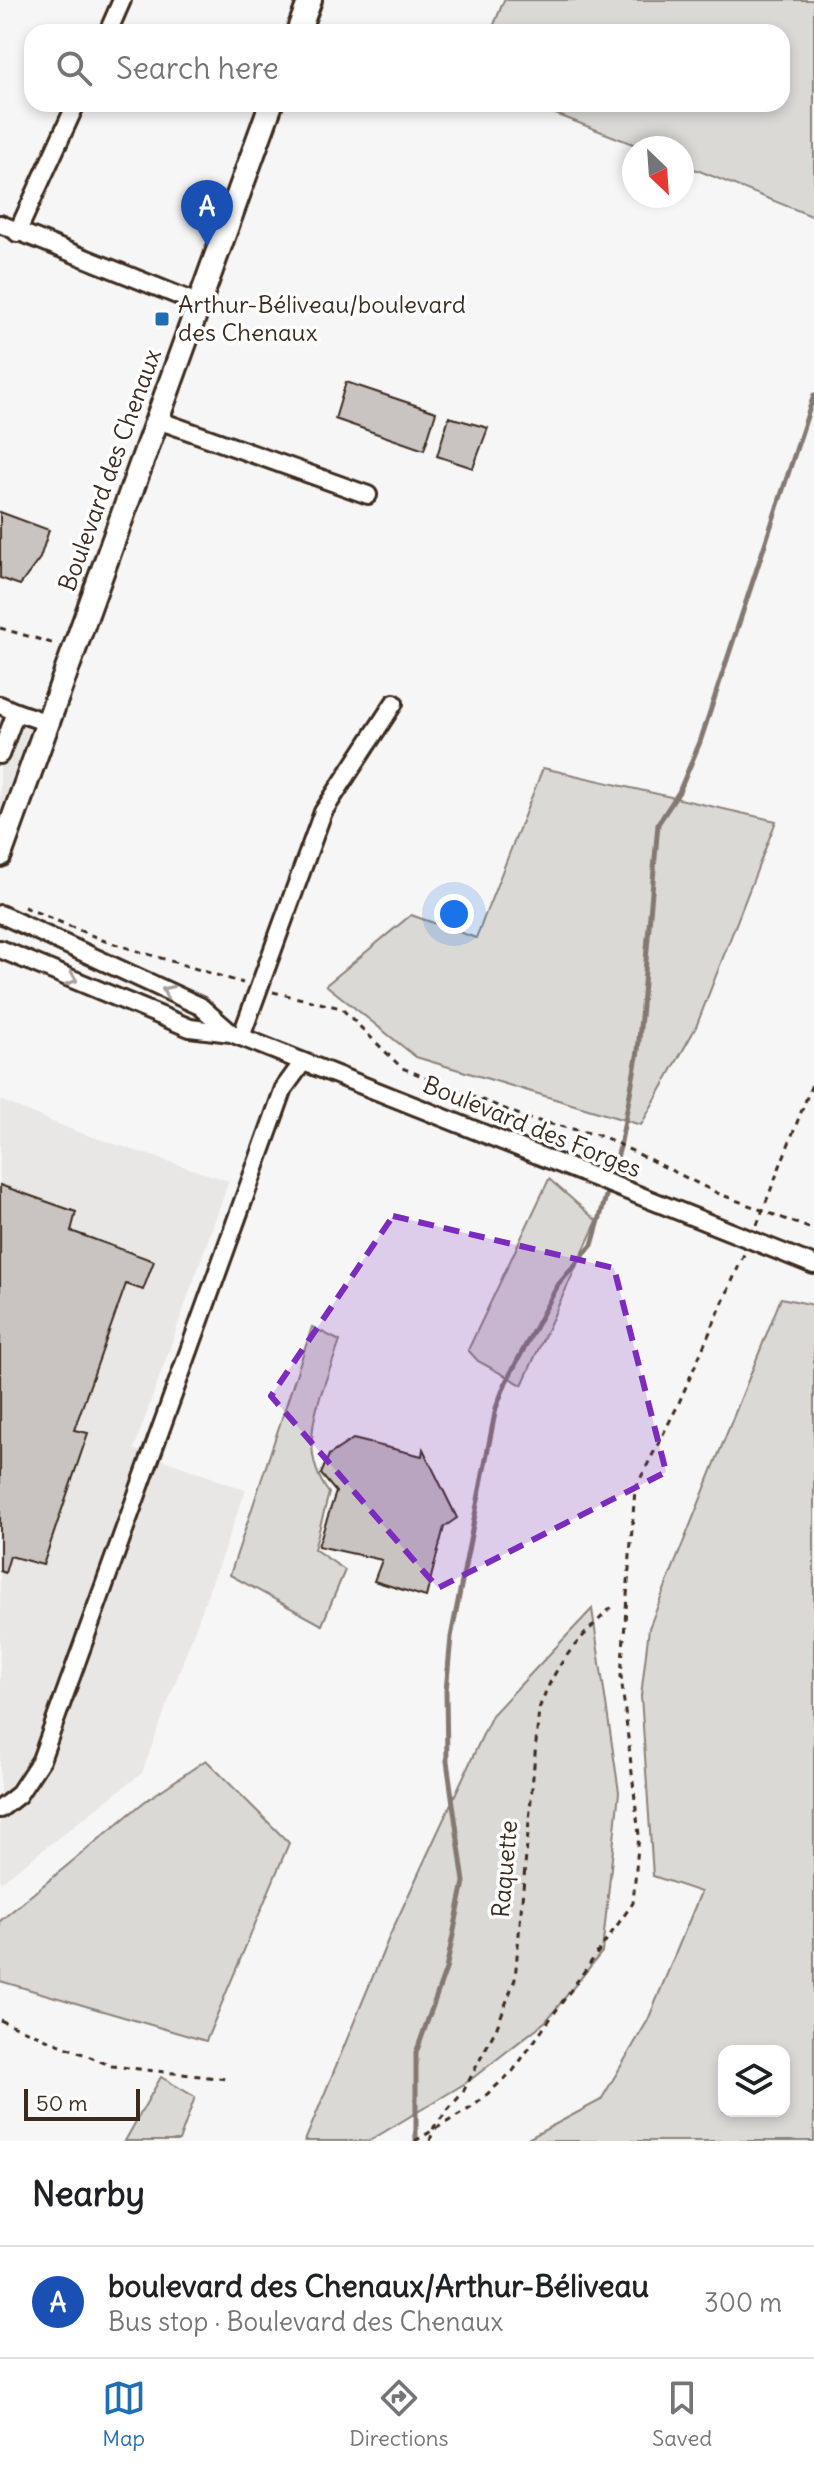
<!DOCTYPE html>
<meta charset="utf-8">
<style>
:root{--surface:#fff;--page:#f6f6f6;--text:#202124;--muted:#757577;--line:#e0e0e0;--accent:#1f6fb2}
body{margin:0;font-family:Delius,sans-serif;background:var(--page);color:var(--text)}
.controls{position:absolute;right:24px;bottom:24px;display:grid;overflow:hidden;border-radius:16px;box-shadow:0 4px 12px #0003}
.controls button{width:72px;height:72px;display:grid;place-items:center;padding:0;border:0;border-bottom:2px solid var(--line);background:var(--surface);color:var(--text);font:40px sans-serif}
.compass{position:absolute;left:622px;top:136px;width:72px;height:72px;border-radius:50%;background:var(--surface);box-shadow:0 4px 12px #0003;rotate:155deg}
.scale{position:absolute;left:24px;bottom:20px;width:116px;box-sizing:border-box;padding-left:8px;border:4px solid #3b2a1e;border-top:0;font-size:22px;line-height:28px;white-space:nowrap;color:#3b2a1e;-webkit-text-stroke:6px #fff;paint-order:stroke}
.you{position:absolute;left:454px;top:914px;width:28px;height:28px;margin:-20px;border:6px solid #fff;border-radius:50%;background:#1a73e8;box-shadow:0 0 0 12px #1a73e833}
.badge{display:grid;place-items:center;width:52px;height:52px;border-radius:50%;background:var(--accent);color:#fff;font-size:26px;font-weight:700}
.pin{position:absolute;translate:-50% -66px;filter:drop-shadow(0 2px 4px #0008)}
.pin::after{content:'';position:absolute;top:42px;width:28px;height:24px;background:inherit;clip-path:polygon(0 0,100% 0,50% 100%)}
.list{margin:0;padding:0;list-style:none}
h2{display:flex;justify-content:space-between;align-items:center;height:104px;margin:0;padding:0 32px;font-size:34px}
h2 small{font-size:26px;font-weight:400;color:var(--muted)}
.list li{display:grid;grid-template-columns:52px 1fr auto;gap:24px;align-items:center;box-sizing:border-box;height:112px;padding:0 32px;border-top:2px solid var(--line)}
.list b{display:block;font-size:30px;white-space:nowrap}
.list p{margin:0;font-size:26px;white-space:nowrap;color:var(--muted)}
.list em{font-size:26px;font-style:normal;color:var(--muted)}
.icon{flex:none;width:44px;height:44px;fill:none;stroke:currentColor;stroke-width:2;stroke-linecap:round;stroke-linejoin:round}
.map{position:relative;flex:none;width:814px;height:2141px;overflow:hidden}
.search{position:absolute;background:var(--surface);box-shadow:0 4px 12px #0003;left:24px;right:24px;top:24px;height:88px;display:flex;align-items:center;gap:20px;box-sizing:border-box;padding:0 28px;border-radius:24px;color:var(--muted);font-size:30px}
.sheet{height:216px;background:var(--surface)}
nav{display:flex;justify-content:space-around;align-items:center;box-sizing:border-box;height:112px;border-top:2px solid var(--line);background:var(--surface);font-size:22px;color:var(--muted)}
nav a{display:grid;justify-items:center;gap:4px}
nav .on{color:var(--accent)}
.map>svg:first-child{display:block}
.built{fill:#e9e7e6}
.green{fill:#dbd9d6;stroke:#8b827a;stroke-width:2;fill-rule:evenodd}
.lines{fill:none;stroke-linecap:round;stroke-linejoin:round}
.stream{stroke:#847972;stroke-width:5}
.building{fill:#c9c3c1;stroke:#3b2a1e;stroke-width:2}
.minor-casing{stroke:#3b2a1e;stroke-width:22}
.major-casing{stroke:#3b2a1e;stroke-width:28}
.path{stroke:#3b2a1e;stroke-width:3;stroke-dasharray:6 6;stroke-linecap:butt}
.minor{stroke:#fff;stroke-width:16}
.major{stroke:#fff;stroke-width:22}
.oneway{stroke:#a79f9a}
.marked{fill:#7b2cbf;fill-opacity:0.2;stroke:#7b2cbf;stroke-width:6;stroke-dasharray:16 10;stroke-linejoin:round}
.poi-dot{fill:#1f6fb2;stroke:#fff;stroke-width:3}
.labels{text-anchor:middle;stroke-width:7;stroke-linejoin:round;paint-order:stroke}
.poi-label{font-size:24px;fill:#3b2a1e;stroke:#fff;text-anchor:start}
.street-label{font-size:24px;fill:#3b2a1e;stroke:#fff}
</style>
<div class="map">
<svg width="814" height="2141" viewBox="0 0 814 2141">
<rect width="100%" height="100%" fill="#f7f6f6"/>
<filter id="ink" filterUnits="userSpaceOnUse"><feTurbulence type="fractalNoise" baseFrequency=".0125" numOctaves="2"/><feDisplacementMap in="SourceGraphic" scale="16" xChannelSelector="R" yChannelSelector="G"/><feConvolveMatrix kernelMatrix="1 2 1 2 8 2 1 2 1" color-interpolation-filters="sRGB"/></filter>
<g filter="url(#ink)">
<g class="built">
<polygon points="0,702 34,716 0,817"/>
<polygon points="0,1100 75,1131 229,1181 134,1449 246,1490 142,1773 0,1883"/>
</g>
<g class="green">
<polygon points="504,0 814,0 814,217 682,164 682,148 643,148 530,104 782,104 782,32 491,32"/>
<polygon points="543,768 776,821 696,1027 641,1125 416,1057 326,985 411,915 476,938"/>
<polygon points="549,1179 597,1221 522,1385 478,1361 468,1350"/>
<path d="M 781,1298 L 814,1305 L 814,2141 L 524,2141 L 601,2100 L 648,2020 L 701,1892 L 653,1876 L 641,1696 L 649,1628 ZM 724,2051 L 784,2051 L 784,2111 L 724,2111 Z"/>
<path d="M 312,1327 L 340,1341 C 323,1392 293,1445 329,1493 L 314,1549 L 345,1570 L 322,1625 L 230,1575 Z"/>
<polygon points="592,1609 619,1792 602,1952 546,2021 469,2081 369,2141 305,2141 390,1935 492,1715"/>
<polygon points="206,1760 289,1843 206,2041 0,1981 0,1921 144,1802"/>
<polygon points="161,2077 195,2097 179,2141 125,2141"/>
</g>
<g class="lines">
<polyline class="stream" points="416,2141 416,2053 446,1969 464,1882 447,1761 446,1691 451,1637 496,1408 506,1382 558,1285 592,1245 620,1147 638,1051 658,824 679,792 700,742 814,395"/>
</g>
<g class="building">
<polygon points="346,382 436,412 424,450 335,419"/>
<polygon points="449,417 488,428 473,468 437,456"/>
<polygon points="0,512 49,530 40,558 20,585 0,578"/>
<polygon points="0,1185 76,1212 71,1231 154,1261 143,1290 126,1284 74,1430 88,1433 43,1565 10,1556 5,1573 0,1571"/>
<polygon points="353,1439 422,1456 423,1449 457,1518 444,1527 426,1597 374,1581 382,1560 318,1546 336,1492 321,1474 329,1455"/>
</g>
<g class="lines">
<defs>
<g id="minor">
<polyline points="108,32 122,0"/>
<polyline points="0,224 197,303"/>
<polyline points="17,233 76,104"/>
<polyline points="155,419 368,495"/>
<polyline points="0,705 16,712"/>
<polyline points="0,755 16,712 48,723"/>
<polyline points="0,914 200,1006 230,1032"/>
<polyline points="0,949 190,1028 231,1033 814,1265"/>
<polyline points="241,1037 323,812 394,703"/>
<polyline points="0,1809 18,1795 41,1760 284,1088 303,1062"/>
</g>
<g id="major">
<polyline points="298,32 310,0"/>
<polyline points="0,855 271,104"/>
</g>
</defs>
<use href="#minor" class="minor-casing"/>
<use href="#major" class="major-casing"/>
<g class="path">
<polyline points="0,628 55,644"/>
<polyline points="24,907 105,941 243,983"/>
<polyline points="273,992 341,1008 402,1068 530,1119 602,1136 717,1193 814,1230"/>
<polyline points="757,1225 814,1079"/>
<polyline points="0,2020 112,2066 226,2079"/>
<polyline points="415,2141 474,2106 513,2071 633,1903 639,1835 621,1676 635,1489 677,1407 744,1254"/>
<path d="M 430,2141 L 434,2127 L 463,2092 L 497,2027 L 515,1979 L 539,1709 C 556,1661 578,1640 614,1605"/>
</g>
<use href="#minor" class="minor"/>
<use href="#major" class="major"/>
</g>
<defs><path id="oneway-chevron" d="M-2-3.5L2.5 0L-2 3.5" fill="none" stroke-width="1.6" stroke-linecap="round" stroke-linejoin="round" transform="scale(2)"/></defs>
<g class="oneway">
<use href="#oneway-chevron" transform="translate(72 979) rotate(22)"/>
<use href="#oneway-chevron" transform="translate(167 991) rotate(-155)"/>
</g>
</g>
<path class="marked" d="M 393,1216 L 614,1268 L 666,1472 L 438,1588 L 271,1396 Z"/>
<rect class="poi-dot" x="154" y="311" width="16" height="16" rx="4"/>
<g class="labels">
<g class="poi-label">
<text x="178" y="313">Arthur-Béliveau/boulevard<tspan x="178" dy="28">des Chenaux</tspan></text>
</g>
<g class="street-label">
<text transform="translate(110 470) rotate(-70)" y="8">Boulevard des Chenaux</text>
<text transform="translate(532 1127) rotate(22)" y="8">Boulevard des Forges</text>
<text transform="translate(505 1869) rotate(-85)" y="8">Raquette</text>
</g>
</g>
</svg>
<div class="controls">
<button><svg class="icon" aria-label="layers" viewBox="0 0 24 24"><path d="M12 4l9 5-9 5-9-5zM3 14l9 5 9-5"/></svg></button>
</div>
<svg class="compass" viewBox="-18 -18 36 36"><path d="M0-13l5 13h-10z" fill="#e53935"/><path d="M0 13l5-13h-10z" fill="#757577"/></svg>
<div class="scale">50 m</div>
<div class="you"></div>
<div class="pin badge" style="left:207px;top:246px;background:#1a4fb4">A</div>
<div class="search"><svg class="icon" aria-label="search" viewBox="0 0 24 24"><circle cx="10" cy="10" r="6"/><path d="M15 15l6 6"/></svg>Search here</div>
</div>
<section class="sheet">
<h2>Nearby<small></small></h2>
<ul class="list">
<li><span class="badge" style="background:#1a4fb4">A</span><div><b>boulevard des Chenaux/Arthur-Béliveau</b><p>Bus stop · Boulevard des Chenaux</p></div><em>300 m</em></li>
</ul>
</section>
<nav>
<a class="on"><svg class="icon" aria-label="map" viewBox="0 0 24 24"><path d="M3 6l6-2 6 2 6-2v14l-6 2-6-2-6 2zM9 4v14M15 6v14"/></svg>Map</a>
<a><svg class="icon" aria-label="directions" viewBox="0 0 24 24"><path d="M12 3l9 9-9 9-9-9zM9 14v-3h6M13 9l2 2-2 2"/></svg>Directions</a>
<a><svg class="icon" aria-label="saved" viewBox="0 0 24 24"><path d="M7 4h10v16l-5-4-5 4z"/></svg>Saved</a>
</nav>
